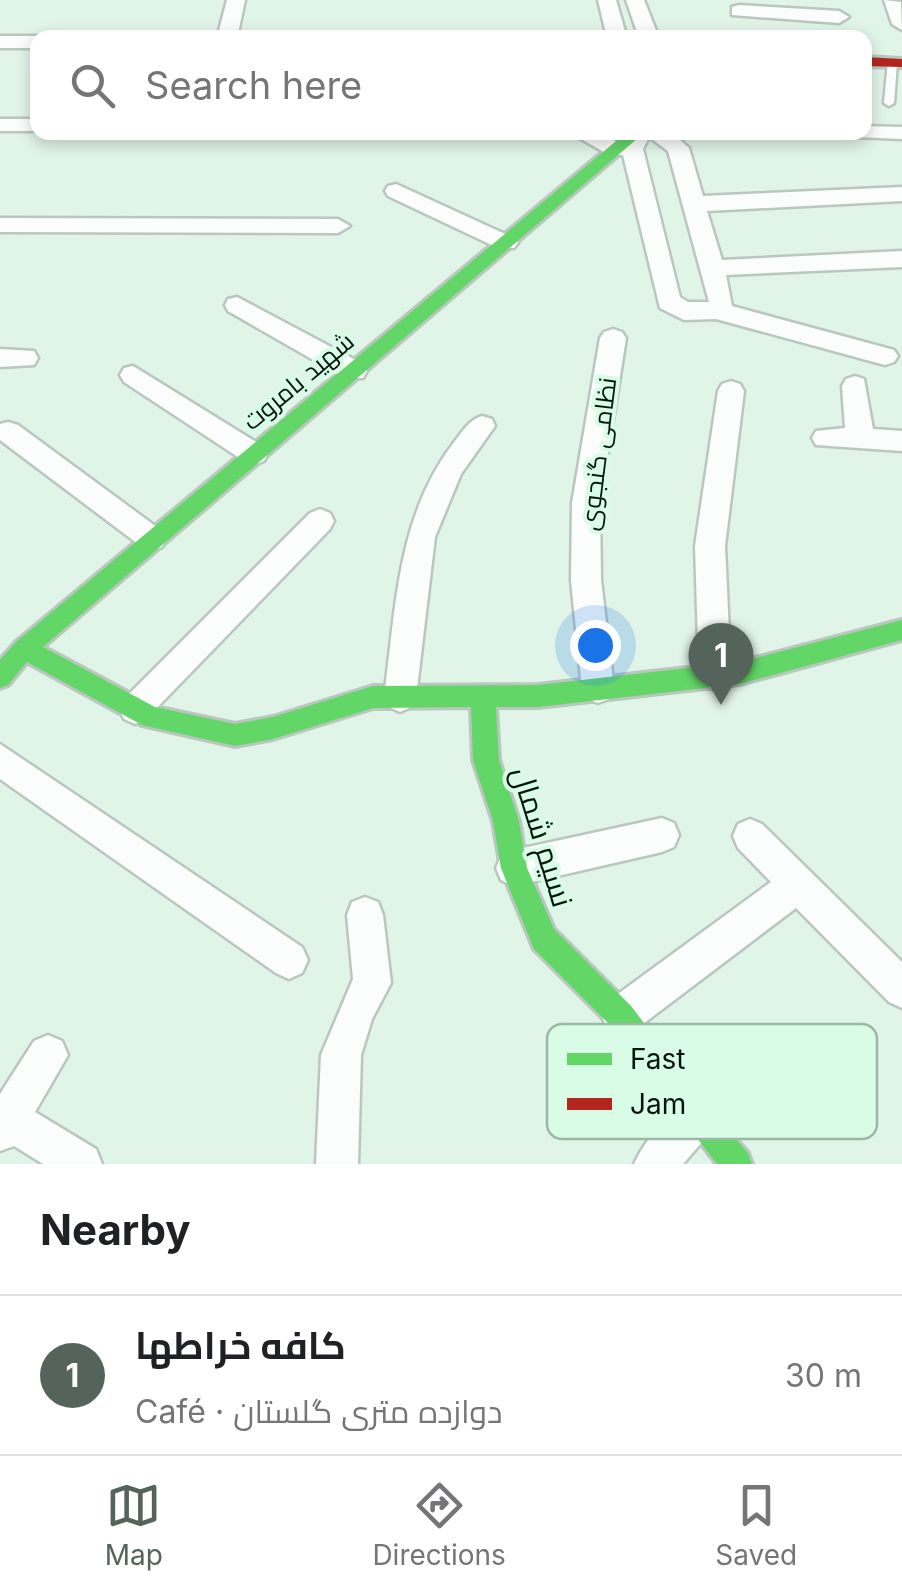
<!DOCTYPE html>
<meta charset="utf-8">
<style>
:root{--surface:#fff;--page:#f6f6f6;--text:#202124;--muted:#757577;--line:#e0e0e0;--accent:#55645a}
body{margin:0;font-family:Inter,Cairo,sans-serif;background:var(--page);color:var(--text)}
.you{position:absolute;left:595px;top:645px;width:35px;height:35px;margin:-25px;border:8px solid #fff;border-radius:50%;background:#1a73e8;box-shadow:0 0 0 15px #1a73e833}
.badge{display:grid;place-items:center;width:65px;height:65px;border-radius:50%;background:var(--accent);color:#fff;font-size:32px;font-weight:700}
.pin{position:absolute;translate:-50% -82px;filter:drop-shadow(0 2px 5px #0008)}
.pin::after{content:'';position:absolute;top:52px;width:35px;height:30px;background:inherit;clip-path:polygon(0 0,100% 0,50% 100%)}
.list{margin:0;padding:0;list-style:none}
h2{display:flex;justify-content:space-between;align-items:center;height:130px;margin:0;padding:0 40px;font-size:42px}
h2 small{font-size:32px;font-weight:400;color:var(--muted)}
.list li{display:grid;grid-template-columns:65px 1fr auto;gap:30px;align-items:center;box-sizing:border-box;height:160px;padding:0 40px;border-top:2px solid var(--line)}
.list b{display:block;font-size:38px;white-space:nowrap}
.list p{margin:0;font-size:32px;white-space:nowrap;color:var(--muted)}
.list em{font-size:32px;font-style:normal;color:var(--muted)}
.icon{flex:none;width:55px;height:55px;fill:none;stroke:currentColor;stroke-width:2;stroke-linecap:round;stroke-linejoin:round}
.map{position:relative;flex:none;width:902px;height:1164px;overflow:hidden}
.search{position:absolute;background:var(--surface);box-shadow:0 5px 15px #0003;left:30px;right:30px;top:30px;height:110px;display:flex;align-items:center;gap:25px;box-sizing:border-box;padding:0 35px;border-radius:20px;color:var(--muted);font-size:38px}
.sheet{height:290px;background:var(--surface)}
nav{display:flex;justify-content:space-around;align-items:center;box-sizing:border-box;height:140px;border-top:2px solid var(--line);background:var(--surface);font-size:28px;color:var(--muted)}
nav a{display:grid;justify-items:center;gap:5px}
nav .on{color:var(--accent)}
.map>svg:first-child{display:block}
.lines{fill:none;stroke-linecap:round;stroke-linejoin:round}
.lane-casing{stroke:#b9c7be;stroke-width:5}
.street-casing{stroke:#b9c7be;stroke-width:5}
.fast-casing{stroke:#b9c7be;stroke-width:6}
.jam-casing{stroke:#b9c7be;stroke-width:6}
.lane{fill:#fafdfc;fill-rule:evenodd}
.street{fill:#fafdfc;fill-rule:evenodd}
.fast{fill:#63d668;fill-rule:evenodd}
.jam{fill:#b3261e;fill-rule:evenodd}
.labels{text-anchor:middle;stroke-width:8;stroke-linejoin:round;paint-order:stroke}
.street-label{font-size:25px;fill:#09160e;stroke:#d9fce6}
.near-street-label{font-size:30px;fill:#09160e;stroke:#d9fce6}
.key{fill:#d9fce6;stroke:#9bb7a5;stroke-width:2.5}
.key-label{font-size:28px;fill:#09160e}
</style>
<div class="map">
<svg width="902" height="1164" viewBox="0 0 902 1164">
<rect width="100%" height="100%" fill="#e1f4e8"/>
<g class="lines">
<defs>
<polygon id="lane" points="888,61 897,63 894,103 889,106 884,103"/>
<g id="street">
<polygon points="227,0 245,0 237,38 217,38"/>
<polygon points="598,0 616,0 627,38 607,38"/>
<polygon points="626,0 644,0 659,38 639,38"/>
<polygon points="884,0 901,2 902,30 892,24"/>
<polygon points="739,5 839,11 849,17 839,23 732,15 732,7"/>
<polygon points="0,36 38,36 44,38 38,38 38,48 0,48"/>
<rect x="0" y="119" width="38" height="12"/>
<polygon points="864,126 902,127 902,139 856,137 854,132 864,132"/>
<path d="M 569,132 L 597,132 L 623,145 L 630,132 L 671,132 L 689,148 L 703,196 L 902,187 L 902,201 L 707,211 L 722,260 L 902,251 L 902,267 L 726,275 L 732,306 L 894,350 L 898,356 L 894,362 L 885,365 L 716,319 L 684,320 L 660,308 L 623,155 L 609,155 ZM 649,137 L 668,151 L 709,302 L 688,302 L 680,297 L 643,149 Z"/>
<polygon points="396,184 514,238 518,243 514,248 498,248 388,196 385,191 388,186"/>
<polygon points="0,218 338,219 350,226 338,233 0,232"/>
<polygon points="237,297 363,364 367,371 363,378 345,378 228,311 225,305 228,299"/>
<polygon points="613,329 622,332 626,338 600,503 601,580 614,689 609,699 598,703 587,699 582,689 571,580 572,503 600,338 604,332"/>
<polygon points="0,349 34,351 38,358 34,365 0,367"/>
<polygon points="133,366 264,447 268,454 264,461 254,465 244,461 124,382 120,375 124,368"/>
<polygon points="855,376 864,379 873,429 902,431 902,451 816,445 812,438 816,431 845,428 842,386 846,379"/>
<polygon points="731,381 740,384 744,391 725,546 731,676 726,686 715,690 704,686 699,676 695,546 718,391 722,384"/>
<path d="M 482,416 L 492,419 L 495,426 L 461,474 L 435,537 L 416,697 L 411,707 L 400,712 L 389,707 L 384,697 C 396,608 397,515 455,441 C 463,431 469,420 482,416 Z"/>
<polygon points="8,422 18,425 162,531 167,539 162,547 152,551 142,547 0,440 0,424"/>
<polygon points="320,509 330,513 334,521 330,529 146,719 135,724 124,719 119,709 124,699 310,513"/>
<polygon points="0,744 302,947 308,960 302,973 289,979 276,973 0,779"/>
<polygon points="662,818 674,823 679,835 674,847 662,852 514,886 501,880 496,868 501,856 514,850"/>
<polygon points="750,819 762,824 902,962 902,1008 889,1002 796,908 635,1030 621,1035 607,1030 602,1016 607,1002 771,882 738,848 733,836 738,824"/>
<polygon points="365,897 378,902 383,915 391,983 372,1019 361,1055 358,1164 316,1164 321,1055 353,979 347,915 352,902"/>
<polygon points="48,1035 62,1041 68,1055 35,1112 96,1149 102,1164 43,1164 14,1146 0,1151 0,1094 34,1041"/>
<path d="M 697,1098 L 711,1104 L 717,1118 L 711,1132 L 683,1164 L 634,1164 C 645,1139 672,1108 697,1098 Z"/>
</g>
<g id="fast">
<polygon points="624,34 649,38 617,38"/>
<polygon points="627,132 645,132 43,647 155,707 235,724 273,717 373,686 538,685 740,662 902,620 902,640 740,684 538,707 496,707 499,760 519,821 527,868 554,929 631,1006 708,1107 748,1153 752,1164 717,1164 611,1026 534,949 501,868 493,821 473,760 471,707 373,708 273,739 235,746 142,725 27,662 8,685 0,688 0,660 16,642"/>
</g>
<polygon id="jam" points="864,57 902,59 902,67 864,66"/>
</defs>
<use href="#lane" class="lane-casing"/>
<use href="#street" class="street-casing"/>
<use href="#fast" class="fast-casing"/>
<use href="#jam" class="jam-casing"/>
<use href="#lane" class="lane"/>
<use href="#street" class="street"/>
<use href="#fast" class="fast"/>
<use href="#jam" class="jam"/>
</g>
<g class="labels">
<g class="street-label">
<text transform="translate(298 381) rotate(-40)" y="9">شهید بامروت</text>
<text transform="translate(598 454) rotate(-83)" y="9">نظامی گنجوی</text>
</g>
<g class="near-street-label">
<text transform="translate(542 837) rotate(73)" y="10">نسیم شمال</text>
</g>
</g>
<rect x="547" y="1024" width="330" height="115" rx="15" class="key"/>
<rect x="567" y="1053" width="45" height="12" fill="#63d668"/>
<rect x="567" y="1098" width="45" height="12" fill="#b3261e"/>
<g class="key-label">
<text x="630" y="1069">Fast</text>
<text x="630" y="1114">Jam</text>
</g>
</svg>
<div class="you"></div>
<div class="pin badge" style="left:721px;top:705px">1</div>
<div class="search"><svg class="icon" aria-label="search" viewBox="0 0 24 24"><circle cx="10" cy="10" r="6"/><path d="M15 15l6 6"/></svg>Search here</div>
</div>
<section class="sheet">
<h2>Nearby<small></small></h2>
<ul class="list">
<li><span class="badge">1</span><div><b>کافه خراطها</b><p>Café · دوازده متری گلستان</p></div><em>30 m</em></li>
</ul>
</section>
<nav>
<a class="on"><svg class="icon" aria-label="map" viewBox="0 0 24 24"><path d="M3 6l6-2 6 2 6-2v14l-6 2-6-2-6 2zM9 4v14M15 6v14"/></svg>Map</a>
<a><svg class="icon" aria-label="directions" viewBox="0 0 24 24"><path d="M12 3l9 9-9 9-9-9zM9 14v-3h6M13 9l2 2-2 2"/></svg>Directions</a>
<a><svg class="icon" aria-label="saved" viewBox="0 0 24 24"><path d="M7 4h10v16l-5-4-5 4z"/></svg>Saved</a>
</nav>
